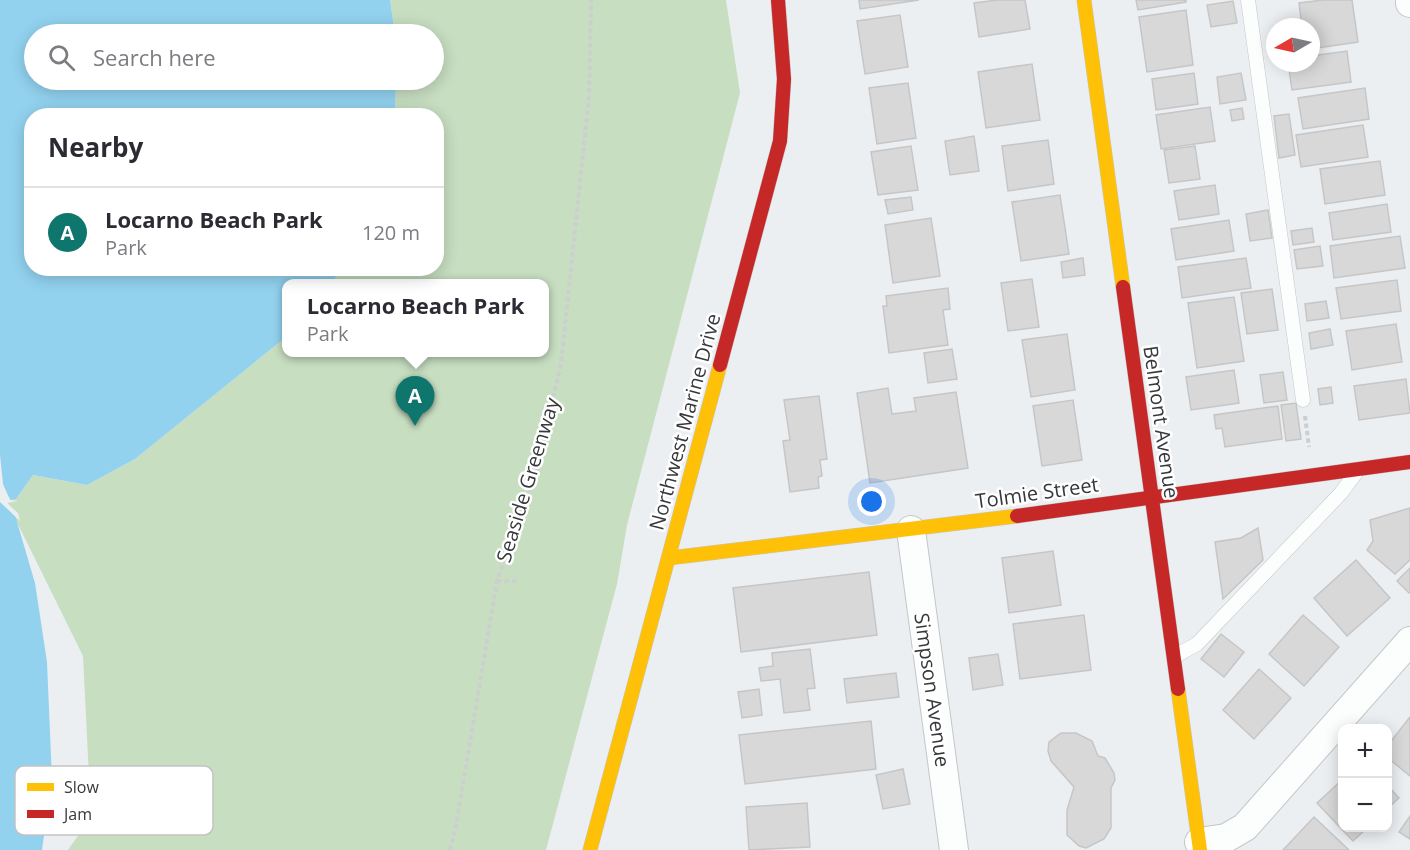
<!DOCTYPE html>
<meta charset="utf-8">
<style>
:root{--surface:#fff;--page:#f7f7f7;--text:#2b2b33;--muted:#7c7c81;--line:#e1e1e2;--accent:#0f766e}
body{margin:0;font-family:"Open Sans",sans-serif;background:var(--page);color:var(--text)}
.controls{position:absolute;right:18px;bottom:18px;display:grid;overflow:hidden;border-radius:12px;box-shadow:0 3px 15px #0003}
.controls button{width:54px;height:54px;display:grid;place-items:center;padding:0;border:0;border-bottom:2px solid var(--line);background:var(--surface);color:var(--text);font:30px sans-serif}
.compass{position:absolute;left:1266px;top:18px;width:54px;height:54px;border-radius:50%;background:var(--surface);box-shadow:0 3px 15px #0003;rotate:261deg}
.you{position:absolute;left:872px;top:502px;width:21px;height:21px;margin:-15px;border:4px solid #fff;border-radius:50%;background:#1a73e8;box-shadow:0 0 0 9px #1a73e833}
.badge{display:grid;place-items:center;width:39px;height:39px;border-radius:50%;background:var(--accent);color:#fff;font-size:20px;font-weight:700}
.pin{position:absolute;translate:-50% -50px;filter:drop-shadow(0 2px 3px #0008)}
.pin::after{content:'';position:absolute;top:32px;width:21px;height:18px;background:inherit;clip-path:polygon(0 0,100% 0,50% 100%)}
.popup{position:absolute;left:282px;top:279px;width:267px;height:78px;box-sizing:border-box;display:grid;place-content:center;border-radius:12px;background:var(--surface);filter:drop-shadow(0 2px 4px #0005);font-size:20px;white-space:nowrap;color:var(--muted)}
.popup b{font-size:22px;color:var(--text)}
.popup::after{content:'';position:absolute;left:50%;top:100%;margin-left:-12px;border:12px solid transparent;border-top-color:var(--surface)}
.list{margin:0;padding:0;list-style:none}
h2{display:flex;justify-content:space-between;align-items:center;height:78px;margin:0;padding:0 24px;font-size:26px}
h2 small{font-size:20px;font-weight:400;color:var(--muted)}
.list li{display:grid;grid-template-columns:39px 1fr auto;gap:18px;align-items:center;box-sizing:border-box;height:90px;padding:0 24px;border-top:2px solid var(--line)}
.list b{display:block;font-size:22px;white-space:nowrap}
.list p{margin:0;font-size:20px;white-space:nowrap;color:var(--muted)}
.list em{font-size:20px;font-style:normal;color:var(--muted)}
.icon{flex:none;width:33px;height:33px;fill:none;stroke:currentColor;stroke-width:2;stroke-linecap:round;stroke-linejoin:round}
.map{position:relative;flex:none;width:1410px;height:850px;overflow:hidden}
.search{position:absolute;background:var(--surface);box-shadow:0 3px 15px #0003;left:24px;top:24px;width:420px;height:66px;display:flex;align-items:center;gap:15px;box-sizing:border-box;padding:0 21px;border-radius:33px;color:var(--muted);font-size:22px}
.panel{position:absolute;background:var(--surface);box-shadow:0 3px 15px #0003;left:24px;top:108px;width:420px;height:168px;border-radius:24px}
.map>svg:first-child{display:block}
.green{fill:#c7dec1}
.water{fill:#92d2ef}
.pier{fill:#eceff2}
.building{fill:#d8d8d8;stroke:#c6c6c7;stroke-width:1.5}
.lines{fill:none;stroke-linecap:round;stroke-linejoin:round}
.lane-casing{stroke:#c4c6c8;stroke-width:15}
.street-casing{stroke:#c4c6c8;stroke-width:30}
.slow-casing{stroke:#c4c6c8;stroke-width:15}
.jam-casing{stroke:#c4c6c8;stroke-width:15}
.path{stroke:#cdced0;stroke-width:4;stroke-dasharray:4.5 3;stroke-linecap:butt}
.lane{stroke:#fcfdfd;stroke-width:14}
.street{stroke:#fcfdfd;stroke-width:28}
.slow{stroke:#ffc107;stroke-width:14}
.jam{stroke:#c62828;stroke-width:14}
.labels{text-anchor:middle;stroke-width:5;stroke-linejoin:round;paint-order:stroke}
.street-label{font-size:20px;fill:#36383b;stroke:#fff}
.key{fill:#fff;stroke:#c3c3c4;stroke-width:1.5}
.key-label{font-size:16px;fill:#36383b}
</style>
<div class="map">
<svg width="1410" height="850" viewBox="0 0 1410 850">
<rect width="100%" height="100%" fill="#eceff2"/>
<polygon class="green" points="390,0 726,0 740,93 627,525 617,584 546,850 68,850 91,817 83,656 6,500 16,499 33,475 87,485 135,459 286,337 286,352 544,352 544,284 332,283 341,269 436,268 436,116 395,115 396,80 434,80 434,34 395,34"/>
<polygon class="water" points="0,0 390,0 395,34 34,34 34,80 396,80 395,115 32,116 32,268 341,269 332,283 286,284 286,337 135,459 87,485 33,475 16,499 10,500 9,497 3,503 15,515 35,583 47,662 52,779 42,850 0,850"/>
<polygon class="pier" points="0,455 3,484 10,500 18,501 7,503 18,513 20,521 0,502"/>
<g class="building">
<polygon points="859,0 919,0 860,9"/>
<polygon points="997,0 1025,0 1030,29 979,37 974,3"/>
<polygon points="1136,0 1186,0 1186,2 1138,10"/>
<polygon points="1323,0 1352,0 1358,42 1311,49 1311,27 1302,27 1299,3"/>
<polygon points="1233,1 1237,23 1211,27 1207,5"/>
<polygon points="1186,10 1193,65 1147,72 1139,17"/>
<polygon points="900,15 908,67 865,74 857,21"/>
<polygon points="1347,51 1351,82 1292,90 1288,63 1311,63 1311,56"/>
<polygon points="1032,64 1040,120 986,128 978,72"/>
<polygon points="1194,73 1198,104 1156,110 1152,79"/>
<polygon points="1241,73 1246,100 1220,104 1217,77"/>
<polygon points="908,83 916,138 877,144 869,88"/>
<polygon points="1365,88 1369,119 1303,129 1298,98"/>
<polygon points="1210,107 1215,141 1161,149 1156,115"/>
<polygon points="1242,108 1244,119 1232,121 1230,110"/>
<polygon points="1289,114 1295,155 1279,158 1274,116"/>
<polygon points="1363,125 1368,157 1301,167 1296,135"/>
<polygon points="974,136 979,171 950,175 945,141"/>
<polygon points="1048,140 1054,184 1008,191 1002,146"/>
<polygon points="911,146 918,190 878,195 871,152"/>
<polygon points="1195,146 1200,179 1169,183 1164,150"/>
<polygon points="1380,161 1385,195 1325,204 1320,169"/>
<polygon points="1215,185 1219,214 1179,220 1174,191"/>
<polygon points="1060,195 1069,254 1021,261 1012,202"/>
<polygon points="911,197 913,210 888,214 885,200"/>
<polygon points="1387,204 1391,232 1333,240 1329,213"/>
<polygon points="1268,210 1272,238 1250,241 1246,214"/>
<polygon points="931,218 940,276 893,283 885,225"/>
<polygon points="1229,220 1234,251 1176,260 1171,229"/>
<polygon points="1312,228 1314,242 1293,245 1291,231"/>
<polygon points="1400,236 1405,268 1334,278 1330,246"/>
<polygon points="1320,246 1323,266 1297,269 1294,250"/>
<polygon points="1083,258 1085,275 1063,278 1061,262"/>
<polygon points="1246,258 1251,288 1182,298 1178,267"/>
<polygon points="1032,279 1039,327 1008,331 1001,283"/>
<polygon points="1397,280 1401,311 1341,319 1336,288"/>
<polygon points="948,288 950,309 943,310 948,345 889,353 883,306 887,306 886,296"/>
<polygon points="1272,289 1278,330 1247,334 1241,293"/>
<polygon points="1234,297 1244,361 1197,368 1188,303"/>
<polygon points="1326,301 1329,318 1307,321 1305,304"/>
<polygon points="1396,324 1402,362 1352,370 1346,331"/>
<polygon points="1330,329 1333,345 1311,349 1309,333"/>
<polygon points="1067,334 1075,390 1031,397 1022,340"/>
<polygon points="952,349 957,379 928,383 924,353"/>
<polygon points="1234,370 1239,403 1191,410 1186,377"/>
<polygon points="1283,372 1287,400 1264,403 1260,375"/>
<polygon points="1406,379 1410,413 1359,420 1354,386"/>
<polygon points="1331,387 1333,403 1320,405 1318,389"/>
<polygon points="888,388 892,414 916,411 914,398 956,392 968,468 870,483 857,393"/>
<polygon points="819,396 827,459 820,460 822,476 818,477 819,488 790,492 783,441 790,440 784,400"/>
<polygon points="1073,400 1082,460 1042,466 1033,406"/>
<polygon points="1296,403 1301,439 1286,441 1281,405"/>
<polygon points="1278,406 1282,439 1225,447 1222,428 1216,429 1214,415"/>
<polygon points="1410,508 1410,560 1395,574 1367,550 1373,541 1370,520"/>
<polygon points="1258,528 1263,560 1223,599 1215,542 1241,538"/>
<polygon points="1053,551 1061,605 1009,613 1002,558"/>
<polygon points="1356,560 1390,598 1347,636 1314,598"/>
<polygon points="1410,568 1410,592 1409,593 1397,581"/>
<polygon points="869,572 877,635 741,652 733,588"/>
<polygon points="1084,615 1091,670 1020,679 1013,624"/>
<polygon points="1303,615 1339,647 1304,686 1269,654"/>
<polygon points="1221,634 1244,652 1224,677 1201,659"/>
<polygon points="810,649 815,688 807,689 810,710 784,713 780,679 761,681 759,668 773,666 772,653"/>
<polygon points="998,654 1003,685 973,690 969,658"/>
<polygon points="1259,669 1291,698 1254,739 1223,710"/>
<polygon points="896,673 899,697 847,703 844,679"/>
<polygon points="759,689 762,715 742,718 738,692"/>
<polygon points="1410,717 1410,776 1388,758 1388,745"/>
<polygon points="871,721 876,769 745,784 739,735"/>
<polygon points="1061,733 1076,733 1092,741 1098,756 1105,758 1114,773 1115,780 1111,788 1111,828 1104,839 1086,848 1079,846 1067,835 1067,810 1074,787 1051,761 1048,751 1049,742"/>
<polygon points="903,769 910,804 883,809 876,775"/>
<polygon points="1342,780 1342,828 1367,828 1353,841 1317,803"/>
<polygon points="1388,786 1399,798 1388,808"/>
<polygon points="807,803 810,847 749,850 746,807"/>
<polygon points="1410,816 1410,839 1399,832"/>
<polygon points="1314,817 1349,850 1283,850"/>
</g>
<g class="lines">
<defs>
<g id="lane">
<polyline points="1248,0 1303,400"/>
<polyline points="1175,656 1197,644 1341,493 1355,474"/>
</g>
<g id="street">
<polyline points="1410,0 1410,3"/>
<polyline points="911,530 954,850"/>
<polyline points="1199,842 1226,838 1245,827 1410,641"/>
</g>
<g id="slow">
<polyline points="1084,0 1123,287"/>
<polyline points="669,558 1017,516"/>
<polyline points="1178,689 1200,850"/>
<polyline points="590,850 720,365"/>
</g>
<g id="jam">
<polyline points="1123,287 1178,689"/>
<polyline points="720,365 780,141 784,79 778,0"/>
<polyline points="1017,516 1410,462"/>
</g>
</defs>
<use href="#lane" class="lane-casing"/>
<use href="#street" class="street-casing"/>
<use href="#slow" class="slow-casing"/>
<use href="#jam" class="jam-casing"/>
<g class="path">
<polyline points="1305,416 1309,447"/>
<polyline points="497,581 518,581"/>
<polyline points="450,850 455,831 497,581 539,459 561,364 589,97 591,0"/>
</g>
<use href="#lane" class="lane"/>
<use href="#street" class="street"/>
<use href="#slow" class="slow"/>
<use href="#jam" class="jam"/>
</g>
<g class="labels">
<g class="street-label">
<text transform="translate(685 422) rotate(-75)" y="7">Northwest Marine Drive</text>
<text transform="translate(1161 422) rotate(82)" y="7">Belmont Avenue</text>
<text transform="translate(528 480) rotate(-73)" y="7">Seaside Greenway</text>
<text transform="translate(1037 493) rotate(-8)" y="7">Tolmie Street</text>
<text transform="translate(932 690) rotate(82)" y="7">Simpson Avenue</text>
</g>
</g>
<rect x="15" y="766" width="198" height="69" rx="9" class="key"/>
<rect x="27" y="783" width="27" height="8" fill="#ffc107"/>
<rect x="27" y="810" width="27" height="8" fill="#c62828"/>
<g class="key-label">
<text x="64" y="793">Slow</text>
<text x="64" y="820">Jam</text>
</g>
</svg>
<div class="controls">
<button>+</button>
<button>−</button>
</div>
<svg class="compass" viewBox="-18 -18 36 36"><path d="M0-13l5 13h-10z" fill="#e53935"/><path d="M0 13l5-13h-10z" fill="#7c7c81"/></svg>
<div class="you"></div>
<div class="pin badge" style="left:415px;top:426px">A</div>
<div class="popup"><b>Locarno Beach Park</b>Park</div>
<div class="search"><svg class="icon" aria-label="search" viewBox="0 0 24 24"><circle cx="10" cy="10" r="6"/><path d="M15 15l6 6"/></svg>Search here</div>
<section class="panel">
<h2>Nearby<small></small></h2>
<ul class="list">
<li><span class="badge">A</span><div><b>Locarno Beach Park</b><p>Park</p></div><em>120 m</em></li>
</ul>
</section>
</div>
